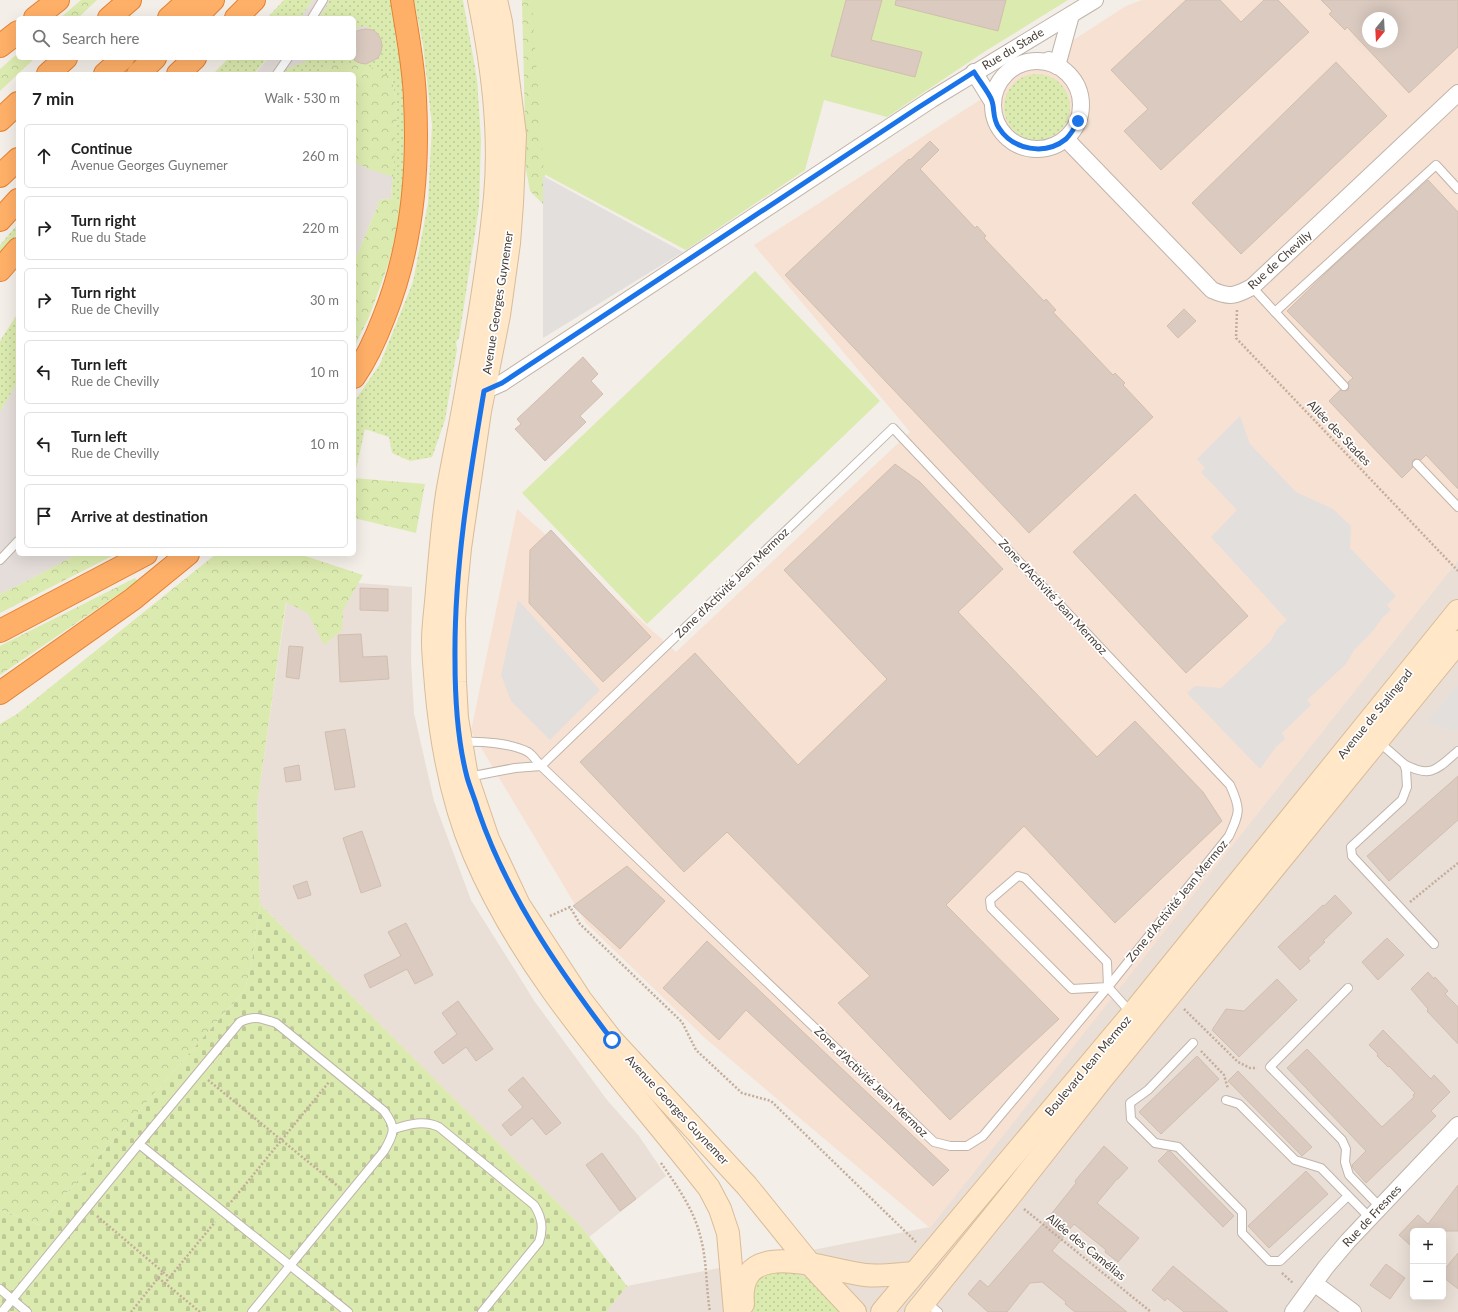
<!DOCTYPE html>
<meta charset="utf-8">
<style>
:root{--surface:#fff;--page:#f2f2f2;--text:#222;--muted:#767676;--line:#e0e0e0}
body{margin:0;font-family:Lato,sans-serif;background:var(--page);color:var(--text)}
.controls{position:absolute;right:12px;bottom:12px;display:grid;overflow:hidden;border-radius:6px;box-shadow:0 4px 16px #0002}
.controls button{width:36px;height:36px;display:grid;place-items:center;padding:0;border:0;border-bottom:1px solid var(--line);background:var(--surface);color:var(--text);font:20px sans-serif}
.compass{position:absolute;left:1362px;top:12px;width:36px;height:36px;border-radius:50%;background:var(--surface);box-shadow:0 4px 16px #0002;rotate:198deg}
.stop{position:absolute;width:12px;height:12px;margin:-9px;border:3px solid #1a73e8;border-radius:50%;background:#fff}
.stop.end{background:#1a73e8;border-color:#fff;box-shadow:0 1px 4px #0008}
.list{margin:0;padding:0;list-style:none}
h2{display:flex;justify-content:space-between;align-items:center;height:52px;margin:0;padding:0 16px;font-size:17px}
h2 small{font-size:13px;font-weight:400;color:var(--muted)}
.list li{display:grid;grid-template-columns:26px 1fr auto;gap:12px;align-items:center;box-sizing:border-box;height:64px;margin:0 8px 8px;padding:0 8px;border:1px solid var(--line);border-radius:6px}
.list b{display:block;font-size:15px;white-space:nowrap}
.list p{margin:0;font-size:13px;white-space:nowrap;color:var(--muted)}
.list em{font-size:13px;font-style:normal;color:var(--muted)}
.icon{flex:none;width:22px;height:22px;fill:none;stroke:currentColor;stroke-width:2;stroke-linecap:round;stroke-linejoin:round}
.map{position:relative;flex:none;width:1458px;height:1312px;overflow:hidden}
.search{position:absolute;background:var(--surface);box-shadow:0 4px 16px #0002;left:16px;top:16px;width:340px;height:44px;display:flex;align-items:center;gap:10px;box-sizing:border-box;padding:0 14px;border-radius:6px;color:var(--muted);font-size:15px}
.panel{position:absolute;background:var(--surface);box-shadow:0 4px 16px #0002;left:16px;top:72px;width:340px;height:484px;border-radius:6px}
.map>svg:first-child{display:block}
.residential{fill:#e9dfd6;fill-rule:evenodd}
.commercial{fill:#f7e1d2;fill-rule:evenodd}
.industrial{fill:#e4ddd9}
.grass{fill:url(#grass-dots)}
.forest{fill:url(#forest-crowns)}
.cemetery{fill:url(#cemetery-stones)}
.pitch{fill:#dbeaaf}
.parking{fill:#e3dfdd}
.building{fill:#dacac0;stroke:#d2beaf;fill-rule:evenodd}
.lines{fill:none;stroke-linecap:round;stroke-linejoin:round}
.service-casing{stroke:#c0b4aa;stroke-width:10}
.minor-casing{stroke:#c0b4aa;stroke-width:18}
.secondary-casing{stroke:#d9bc98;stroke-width:24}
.motorway-casing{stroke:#e48132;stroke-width:24}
.path{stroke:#c3ad9a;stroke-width:2.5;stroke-dasharray:2 2;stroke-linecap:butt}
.service{stroke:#fff;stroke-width:8}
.minor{stroke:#fff;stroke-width:16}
.secondary{stroke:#ffe7c7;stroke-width:22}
.motorway{stroke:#ffb068;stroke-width:22}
.route{stroke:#1a73e8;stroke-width:5}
.labels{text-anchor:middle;stroke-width:3.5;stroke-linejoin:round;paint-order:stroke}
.street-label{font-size:12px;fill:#483e36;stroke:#fff}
</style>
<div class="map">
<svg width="1458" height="1312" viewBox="0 0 1458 1312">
<defs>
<pattern id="grass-dots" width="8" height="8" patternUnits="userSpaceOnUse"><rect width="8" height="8" fill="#dbeaaf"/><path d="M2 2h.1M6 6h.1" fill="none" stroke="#bdca97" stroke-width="1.8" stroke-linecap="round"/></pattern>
<pattern id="forest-crowns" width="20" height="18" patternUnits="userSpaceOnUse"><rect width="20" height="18" fill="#dbeaaf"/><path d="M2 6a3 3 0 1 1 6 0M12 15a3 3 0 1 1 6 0" fill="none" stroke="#bdca97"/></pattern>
<pattern id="cemetery-stones" width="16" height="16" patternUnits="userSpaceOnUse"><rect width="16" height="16" fill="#dbeaaf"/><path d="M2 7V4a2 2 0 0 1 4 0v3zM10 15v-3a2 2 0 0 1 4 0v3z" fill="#bdca97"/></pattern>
</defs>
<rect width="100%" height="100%" fill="#f4eee8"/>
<g class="residential">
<path d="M 1458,560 L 1458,1312 L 606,1312 L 627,1286 L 930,1227 ZM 1413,1231 L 1443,1231 L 1443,1297 L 1413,1297 Z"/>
<polygon points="290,578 412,587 411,660 414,713 434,801 471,900 535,1002 607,1100 639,1136 666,1176 589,1237 580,1225 260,904 257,805"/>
</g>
<path class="commercial" d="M 1142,0 L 1458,0 L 1458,560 L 930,1228 L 705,1038 L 586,923 L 471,731 L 517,509 L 676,652 L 910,432 L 754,245 L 1126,6 ZM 1368,18 L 1392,18 L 1392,42 L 1368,42 Z"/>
<g class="industrial">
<polygon points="313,0 376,0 397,114 391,198 380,200 354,262 354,74 255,74 268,58 354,58 354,18 300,18"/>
<polygon points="18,381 18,554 77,554 29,580 0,594 0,412"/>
</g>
<g class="grass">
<polygon points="284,0 313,0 300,18 267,18"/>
<polygon points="330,0 391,0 404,82 405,114 404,203 391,198 397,114 392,78 329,63 315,74 283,74 287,69 313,58 354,58 379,49 379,34 365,26 354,28 354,18 319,18"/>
<polygon points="414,0 463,0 477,79 481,140 479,207 459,338 456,342 457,349 445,420 432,457 410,461 392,453 389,437 365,429 354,478 354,402 380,364 413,282 428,203 432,125 423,45"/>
<polygon points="229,58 267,58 254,74 213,74"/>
<circle cx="1037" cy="107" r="33"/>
<polygon points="18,224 18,233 0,254 0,245"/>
<polygon points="18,313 18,381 0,412 0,341"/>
<polygon points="789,1270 814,1282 842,1312 753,1312 750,1299 753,1283 762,1275"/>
</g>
<g class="forest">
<polygon points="81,0 97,0 78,18 60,18"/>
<polygon points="522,0 557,0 686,250 545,174 543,204 530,191 526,170"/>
<polygon points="18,53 18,58 35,58 0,91 0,69"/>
<polygon points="329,63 367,65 392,78 397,114 393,177 369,169 354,162 354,74 315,74"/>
<polygon points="391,198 404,203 388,265 369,317 354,347 354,262 380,200"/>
<polygon points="354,478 425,484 416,533 354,518"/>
<polygon points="77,554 116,554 0,613 0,594 29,580"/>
<polygon points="216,554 299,554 363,575 343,610 342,630 324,645 308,613 286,602 257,805 260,904 252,962 245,990 39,1225 0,1210 0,724 17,714"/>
<polygon points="135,578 138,581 0,675 0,646"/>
</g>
<polygon class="cemetery" points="260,904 580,1225 627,1286 606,1312 0,1312 0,1210 39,1225 245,990 252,962"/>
<g class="pitch">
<polygon points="534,0 1068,0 984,52 887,117 824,100 805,170 686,250 544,174 532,4"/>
<polygon points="755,271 880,401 647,624 522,493"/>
</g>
<g class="parking">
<polygon points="543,176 683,252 543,338"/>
<polygon points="1240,416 1250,444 1296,492 1333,509 1351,526 1350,548 1396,596 1387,605 1391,610 1382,618 1373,631 1354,650 1346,664 1307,700 1311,705 1282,733 1285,739 1276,747 1260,769 1187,693 1195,686 1221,688 1270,642 1277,629 1287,620 1211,537 1237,510 1201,472 1205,468 1197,459"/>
<polygon points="518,600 600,690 550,740 511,701 501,675"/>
<polygon points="1458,685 1458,729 1450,730 1427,722"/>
</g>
<g class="building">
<polygon points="846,0 882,0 871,40 922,52 915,77 831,56"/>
<polygon points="896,0 1006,0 998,31 895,5"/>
<polygon points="1186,0 1220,0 1241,22 1264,0 1278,0 1309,32 1161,170 1124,131 1148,109 1111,70"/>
<path d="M 1321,0 L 1458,0 L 1458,47 L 1409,93 L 1347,27 L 1345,30 L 1329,14 L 1332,11 ZM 1368,18 L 1392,18 L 1392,42 L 1368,42 Z"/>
<polygon points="366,29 373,30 378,34 381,40 382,46 381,52 378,58 366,64 360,63 354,60 354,32 360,30"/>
<polygon points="1336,62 1387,116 1241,254 1192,203"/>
<polygon points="930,141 939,150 920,169 975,228 977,226 986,236 984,238 1044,301 1046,299 1056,310 1053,312 1113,375 1115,373 1125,383 1123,385 1153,417 1029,533 785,275 909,159 910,160"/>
<polygon points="1428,180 1458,212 1458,489 1426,455 1421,460 1416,459 1413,460 1412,463 1413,467 1402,478 1329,401 1340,390 1345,391 1348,390 1349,385 1348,382 1353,378 1287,311 1331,268"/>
<polygon points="1184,309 1196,321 1178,338 1167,326"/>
<polygon points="583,357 598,374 591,381 603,394 580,416 586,422 545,461 515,429 521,424 517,419"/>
<polygon points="895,464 920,482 1003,569 958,612 1097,757 1135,721 1203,792 1222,821 1115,923 1024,826 946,905 1059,1019 950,1120 838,1003 870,976 727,832 684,872 580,762 695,653 798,765 887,679 784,570"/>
<polygon points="1135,494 1248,616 1186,673 1073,552"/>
<polygon points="551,530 651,637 603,682 529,603 530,550"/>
<polygon points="360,588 388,589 388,611 360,610"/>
<polygon points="361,634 363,657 387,656 389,679 340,682 338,635"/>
<polygon points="289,646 303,647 299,679 286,677"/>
<polygon points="345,729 355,787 335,790 325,732"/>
<polygon points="299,765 301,780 286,782 284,768"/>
<polygon points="1458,776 1458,820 1389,881 1367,856"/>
<polygon points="362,831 381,886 361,893 343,838"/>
<polygon points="627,866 665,901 620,949 573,906"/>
<polygon points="307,881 311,895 298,899 293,886"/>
<polygon points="1335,895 1352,913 1323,941 1325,942 1308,958 1310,961 1300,970 1278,947 1323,905 1324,906"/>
<polygon points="406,923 433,975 415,984 407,969 370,988 364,975 401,956 388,932"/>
<polygon points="1387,938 1404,955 1378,980 1362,962"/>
<polygon points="707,941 949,1170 933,1186 746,1010 719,1040 663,988"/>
<polygon points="1428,972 1434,979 1435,977 1448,991 1445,994 1458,1007 1458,1044 1427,1011 1428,1009 1411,989"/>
<polygon points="1277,979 1297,1000 1239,1057 1212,1030 1226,1009 1244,1011"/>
<polygon points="458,1001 493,1049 476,1061 466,1047 443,1064 434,1052 457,1034 442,1013"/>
<polygon points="1383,1030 1431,1079 1434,1075 1450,1092 1431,1111 1436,1116 1366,1183 1353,1168 1352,1165 1366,1151 1287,1068 1307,1049 1382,1127 1414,1097 1413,1095 1415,1093 1389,1066 1388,1067 1377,1056 1378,1054 1369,1045"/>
<polygon points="1197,1056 1219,1079 1161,1134 1139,1112"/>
<polygon points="1238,1071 1312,1147 1302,1156 1228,1081"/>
<polygon points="523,1077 561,1123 546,1135 532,1118 511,1136 502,1125 523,1107 508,1090"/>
<polygon points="1104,1146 1128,1168 1118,1179 1117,1179 1097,1203 1139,1238 1118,1262 1105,1252 1106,1250 1074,1224 1052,1251 1127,1312 1075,1312 1065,1304 1066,1302 1042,1282 1030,1283 1007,1312 988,1312 968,1294 980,1280 988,1287 1048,1218 1076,1183 1075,1181"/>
<polygon points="1168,1151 1170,1151 1234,1216 1223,1227 1158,1161"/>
<polygon points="602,1153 636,1199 620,1211 586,1165"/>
<polygon points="1306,1171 1328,1194 1269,1248 1248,1226"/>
<polygon points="1458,1185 1458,1231 1413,1231 1413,1241 1410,1245 1399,1235 1418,1215 1428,1224"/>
<polygon points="1458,1253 1458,1289 1443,1277 1443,1271"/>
<polygon points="1386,1264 1405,1278 1390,1299 1370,1285"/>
<polygon points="1173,1266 1228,1312 1184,1312 1167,1298 1165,1301 1152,1290"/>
</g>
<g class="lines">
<defs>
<g id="service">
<polyline points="312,18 323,0"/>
<polyline points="277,74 288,58"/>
<polyline points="1252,287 1275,312"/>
<polyline points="1344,386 1275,312 1436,165 1458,189"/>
<polyline points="1417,464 1458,507"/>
<polyline points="0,560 18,541"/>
<path d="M 462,742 C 481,741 511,743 528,752 C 533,755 537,762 541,766 L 934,1142 L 950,1146 L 967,1146 L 983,1136 L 1108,987 L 1229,836 C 1240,812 1241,809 1230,785 L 893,428 L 541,766 L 515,768 L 468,777"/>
<polyline points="1379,742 1404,764 1406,770 1407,787 1402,800 1351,847 1352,856 1434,944"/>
<path d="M 1404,764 C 1431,779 1437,769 1458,751"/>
<polyline points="1108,987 1072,989 991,908 990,900 1018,876 1025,878 1107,962 1108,987 1132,1014"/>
<polyline points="1348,988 1270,1067 1342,1140 1346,1149 1345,1162 1349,1175 1380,1207"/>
<polyline points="1193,1043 1148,1090 1130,1103 1131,1119 1155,1143 1178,1147 1242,1212 1242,1233 1269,1261 1280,1261 1348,1196"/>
<polyline points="1226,1100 1239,1104 1295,1160 1321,1168 1369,1217"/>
<path d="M 394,1129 C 410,1124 424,1120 439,1127 L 534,1205 C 542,1217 544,1228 539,1242 L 482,1312"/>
<path d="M 139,1144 L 240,1022 C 254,1015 261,1018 276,1023 L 384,1111 C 397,1128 394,1133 384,1151 L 252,1312"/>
<polyline points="0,1289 27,1312"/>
<polyline points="925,1301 938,1312"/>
<polyline points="2,1312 139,1144 348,1312"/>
</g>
<g id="minor">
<polyline points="1049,60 1057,66 1071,15"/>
<circle cx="1037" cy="105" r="44"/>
<polyline points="974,72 992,101"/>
<path d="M 1066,139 L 1212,290 C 1230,298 1235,296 1252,287 L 1458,93"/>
<polyline points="477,390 484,391 502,383 932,99 1095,0"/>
<polyline points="1314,1283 1353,1312"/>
<polyline points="1293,1312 1326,1267 1348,1241 1458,1125"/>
</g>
<g id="secondary">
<path d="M 479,0 C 492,65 501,131 495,197 C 489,261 478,324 467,387 C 461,423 453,459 447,494 C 442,526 440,558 437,590 C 436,607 433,624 433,641 C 433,656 435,671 436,686 C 441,744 451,800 474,854 C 528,981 625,1080 709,1188 L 720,1209 L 728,1233 L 735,1312"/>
<polyline points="496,0 501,22 515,135 512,203 509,243 499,315 480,411 460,548 456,589 454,619 455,682 457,718 467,777 488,839 519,905 581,1000 612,1040 747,1186 810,1264 855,1312"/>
<path d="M 743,1304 C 736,1233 827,1271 865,1275 C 881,1277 898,1274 914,1273"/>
<polyline points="882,1312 1132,1014 1458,611"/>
<polyline points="916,1312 1009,1197 1101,1080 1458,642"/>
</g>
<g id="motorway">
<polyline points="35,18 58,0"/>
<polyline points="109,18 130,0"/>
<polyline points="169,18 189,0"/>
<polyline points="195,18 213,0"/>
<polyline points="236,18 254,0"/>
<polyline points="0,46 18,32"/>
<polyline points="48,74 66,58"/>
<polyline points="105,74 123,58"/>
<polyline points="138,74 155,58"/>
<polyline points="178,74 195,58"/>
<polyline points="0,120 18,103"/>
<polyline points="0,176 18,159"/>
<polyline points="0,220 18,200"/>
<polyline points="0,270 18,249"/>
<path d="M 354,377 C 367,358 376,338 384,317 C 412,247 419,174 415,99 C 414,66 407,33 402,0"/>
<polyline points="0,631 146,554"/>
<polyline points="0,693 133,599 188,554"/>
</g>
</defs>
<use href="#service" class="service-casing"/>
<use href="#minor" class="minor-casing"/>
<use href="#secondary" class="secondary-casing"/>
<use href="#motorway" class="motorway-casing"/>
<g class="path">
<polyline points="1237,310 1236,338 1458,571"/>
<polyline points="1410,902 1458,863"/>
<polyline points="550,916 570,907 580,924 682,1022 696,1050 742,1093 771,1101 916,1242"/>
<polyline points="1184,1009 1238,1062 1250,1068 1257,1068"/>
<polyline points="1201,1051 1224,1075 1228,1089"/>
<polyline points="208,1080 339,1187"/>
<path d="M 661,1163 C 677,1186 695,1211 701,1239 C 707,1262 706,1288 710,1312"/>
<polyline points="231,1202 329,1082"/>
<polyline points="1024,1209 1151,1312"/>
<polyline points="97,1216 163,1272 131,1312"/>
<polyline points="163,1272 170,1278"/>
<polyline points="1282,1273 1293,1283"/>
<polyline points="158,1278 165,1283"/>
<polyline points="200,1312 165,1283 215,1222"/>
</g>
<use href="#service" class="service"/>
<use href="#minor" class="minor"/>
<use href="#secondary" class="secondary"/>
<use href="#motorway" class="motorway"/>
</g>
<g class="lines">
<path class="route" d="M 612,1040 C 558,969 507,895 478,810 C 475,799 470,788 467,777 C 457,739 455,699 455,660 C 454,569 469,480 484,391 L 502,383 L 916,109 L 974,72 C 978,79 990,94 992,101 C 995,110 992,118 999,128 C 1013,150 1045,156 1066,139 C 1071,134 1075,127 1078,121"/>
</g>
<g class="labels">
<g class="street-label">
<text transform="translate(1013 49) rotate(-31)" y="4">Rue du Stade</text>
<text transform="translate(1280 260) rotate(-42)" y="4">Rue de Chevilly</text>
<text transform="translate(498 303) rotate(-81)" y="4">Avenue Georges Guynemer</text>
<text transform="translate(1339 433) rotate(46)" y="4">Allée des Stades</text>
<text transform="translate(732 583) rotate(-44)" y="4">Zone d'Activité Jean Mermoz</text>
<text transform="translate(1053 597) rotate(47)" y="4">Zone d'Activité Jean Mermoz</text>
<text transform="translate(1375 714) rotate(-51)" y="4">Avenue de Stalingrad</text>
<text transform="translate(1177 901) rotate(-51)" y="4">Zone d'Activité Jean Mermoz</text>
<text transform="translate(1088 1066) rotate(-50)" y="4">Boulevard Jean Mermoz</text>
<text transform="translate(871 1082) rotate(44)" y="4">Zone d'Activité Jean Mermoz</text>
<text transform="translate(677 1110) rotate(47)" y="4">Avenue Georges Guynemer</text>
<text transform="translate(1372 1216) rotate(-47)" y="4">Rue de Fresnes</text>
<text transform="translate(1086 1247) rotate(39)" y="4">Allée des Camélias</text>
</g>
</g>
</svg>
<div class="controls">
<button>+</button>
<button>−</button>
</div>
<svg class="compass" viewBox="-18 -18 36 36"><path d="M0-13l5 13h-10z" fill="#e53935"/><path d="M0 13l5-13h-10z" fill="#767676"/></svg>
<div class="stop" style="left:612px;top:1040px"></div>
<div class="stop end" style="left:1078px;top:121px"></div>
<div class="search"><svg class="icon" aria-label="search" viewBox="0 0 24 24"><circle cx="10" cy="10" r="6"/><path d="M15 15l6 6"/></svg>Search here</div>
<section class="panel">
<h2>7 min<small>Walk · 530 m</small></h2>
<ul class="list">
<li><svg class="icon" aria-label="ahead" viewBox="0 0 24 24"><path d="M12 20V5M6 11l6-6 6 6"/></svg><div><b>Continue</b><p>Avenue Georges Guynemer</p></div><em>260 m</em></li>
<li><svg class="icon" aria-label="right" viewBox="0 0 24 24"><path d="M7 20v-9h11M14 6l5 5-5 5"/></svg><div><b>Turn right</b><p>Rue du Stade</p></div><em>220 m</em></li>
<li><svg class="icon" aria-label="right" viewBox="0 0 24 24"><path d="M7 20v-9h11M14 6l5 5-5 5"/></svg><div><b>Turn right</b><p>Rue de Chevilly</p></div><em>30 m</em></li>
<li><svg class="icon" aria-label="left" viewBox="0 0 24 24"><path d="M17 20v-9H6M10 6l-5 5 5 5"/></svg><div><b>Turn left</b><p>Rue de Chevilly</p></div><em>10 m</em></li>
<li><svg class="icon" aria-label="left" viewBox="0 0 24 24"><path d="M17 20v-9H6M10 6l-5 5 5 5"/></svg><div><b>Turn left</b><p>Rue de Chevilly</p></div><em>10 m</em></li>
<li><svg class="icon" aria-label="arrive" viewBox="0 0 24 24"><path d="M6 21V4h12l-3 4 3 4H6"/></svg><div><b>Arrive at destination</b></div></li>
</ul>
</section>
</div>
